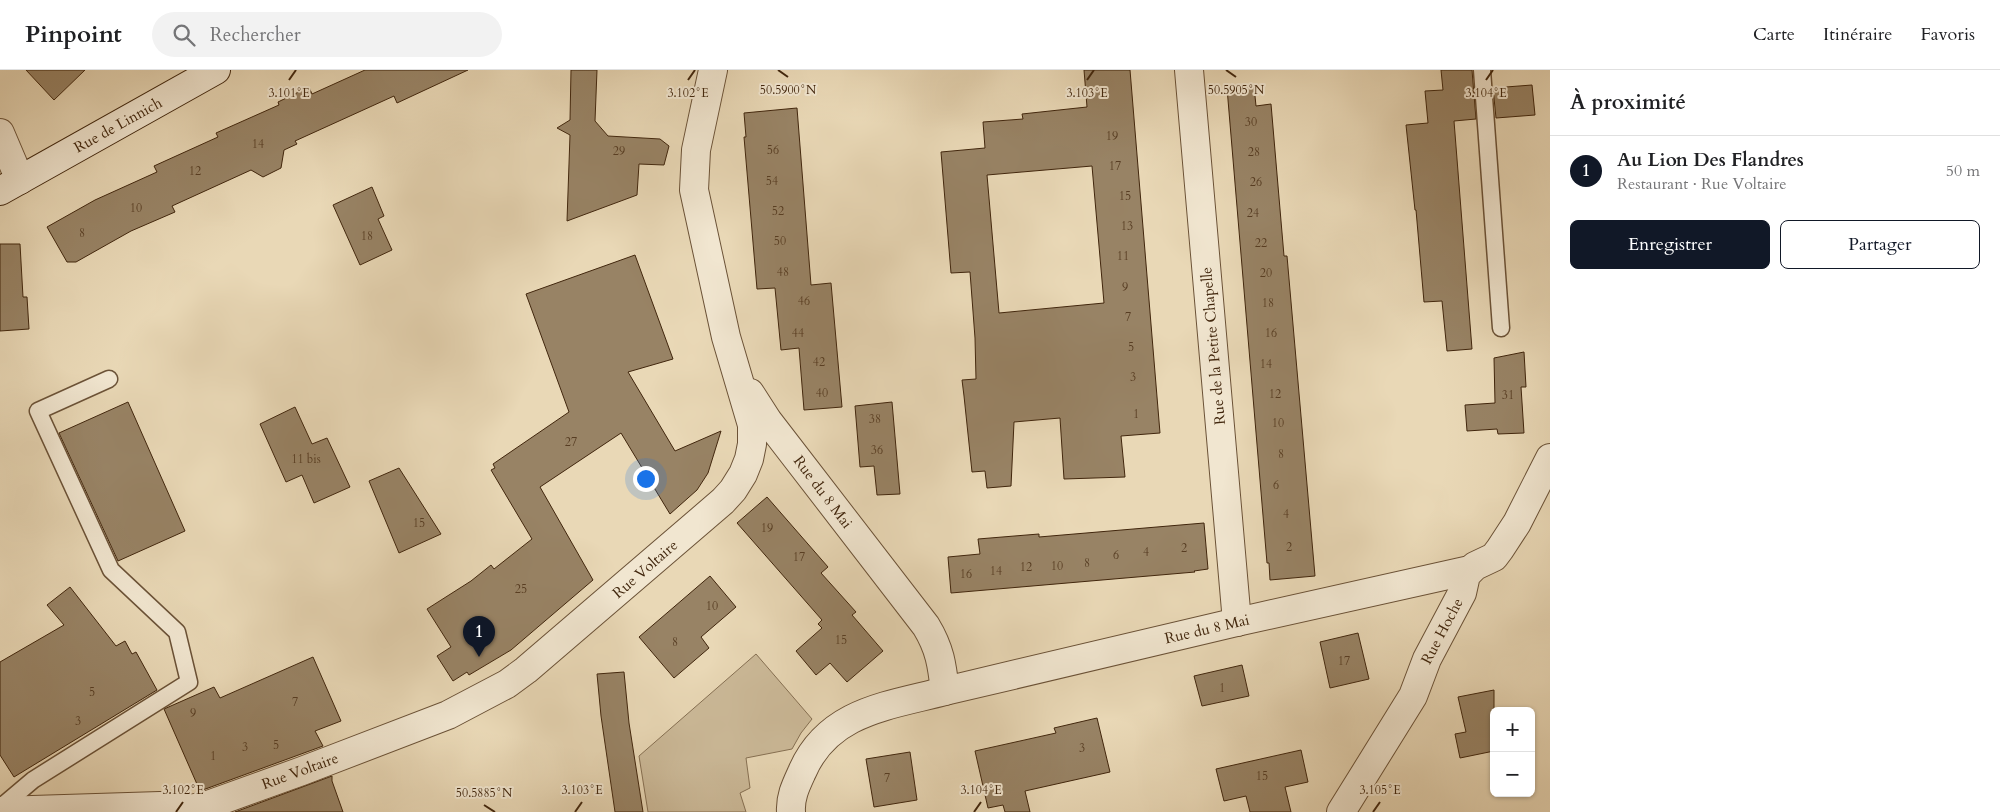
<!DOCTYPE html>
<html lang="fr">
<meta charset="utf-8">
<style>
:root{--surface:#fff;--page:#f2f2f2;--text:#202124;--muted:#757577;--line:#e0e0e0;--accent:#111827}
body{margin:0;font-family:Cardo,serif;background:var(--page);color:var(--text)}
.controls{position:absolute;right:15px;bottom:15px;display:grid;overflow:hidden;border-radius:8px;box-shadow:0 1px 4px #0004}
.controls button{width:45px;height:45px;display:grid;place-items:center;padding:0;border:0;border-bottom:1px solid var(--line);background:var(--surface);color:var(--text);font:25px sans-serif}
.you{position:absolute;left:645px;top:408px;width:18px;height:18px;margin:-12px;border:4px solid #fff;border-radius:50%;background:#1a73e8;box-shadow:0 0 0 8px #1a73e833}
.badge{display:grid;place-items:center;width:32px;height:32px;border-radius:50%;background:var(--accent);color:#fff;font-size:16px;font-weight:700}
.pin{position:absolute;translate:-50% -41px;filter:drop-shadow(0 1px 2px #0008)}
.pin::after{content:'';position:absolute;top:26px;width:18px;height:15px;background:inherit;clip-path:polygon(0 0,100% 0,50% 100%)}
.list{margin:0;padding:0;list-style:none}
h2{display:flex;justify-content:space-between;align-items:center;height:65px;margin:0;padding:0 20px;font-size:21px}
h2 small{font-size:16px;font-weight:400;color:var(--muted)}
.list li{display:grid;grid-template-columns:32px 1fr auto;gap:15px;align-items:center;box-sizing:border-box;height:70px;padding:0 20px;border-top:1px solid var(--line)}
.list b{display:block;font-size:19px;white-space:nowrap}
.list p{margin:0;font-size:16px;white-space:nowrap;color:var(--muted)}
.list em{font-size:16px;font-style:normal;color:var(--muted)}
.actions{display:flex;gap:10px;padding:15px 20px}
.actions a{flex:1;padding:11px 0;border:1px solid var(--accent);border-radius:8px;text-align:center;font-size:18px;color:var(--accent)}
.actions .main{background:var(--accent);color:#fff}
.icon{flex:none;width:28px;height:28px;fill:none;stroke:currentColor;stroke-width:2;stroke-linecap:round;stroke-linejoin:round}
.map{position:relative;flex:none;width:1550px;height:742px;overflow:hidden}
header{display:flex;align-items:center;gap:30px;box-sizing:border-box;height:70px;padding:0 25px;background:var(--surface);border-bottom:1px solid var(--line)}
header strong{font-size:24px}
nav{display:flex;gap:28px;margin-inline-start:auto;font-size:18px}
.search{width:350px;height:45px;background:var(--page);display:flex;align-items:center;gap:12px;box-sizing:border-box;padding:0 18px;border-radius:28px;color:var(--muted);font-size:19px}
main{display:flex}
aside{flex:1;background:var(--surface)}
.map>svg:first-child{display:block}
.green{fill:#ccba99;stroke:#867053}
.building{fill:#988365;stroke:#41260d;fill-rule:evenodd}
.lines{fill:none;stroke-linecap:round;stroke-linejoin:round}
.lane-casing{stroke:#6b5237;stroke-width:19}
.street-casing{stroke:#6b5237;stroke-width:30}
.secondary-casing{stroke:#41260d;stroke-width:30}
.lane{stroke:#f1e6d0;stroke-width:16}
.street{stroke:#f1e6d0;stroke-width:28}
.secondary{stroke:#f1e6d0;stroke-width:28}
.ticks{fill:none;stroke:#41260d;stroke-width:2}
.labels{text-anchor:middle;stroke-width:4;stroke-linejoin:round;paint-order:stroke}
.number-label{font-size:12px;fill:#573d23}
.street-label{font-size:15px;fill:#41260d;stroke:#f1e6d0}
.ticks-label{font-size:12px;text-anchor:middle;fill:#41260d;stroke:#f1e6d0;stroke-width:4;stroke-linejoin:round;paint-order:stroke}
</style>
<header>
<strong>Pinpoint</strong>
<div class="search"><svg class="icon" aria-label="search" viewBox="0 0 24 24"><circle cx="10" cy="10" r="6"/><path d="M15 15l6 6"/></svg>Rechercher</div>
<nav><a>Carte</a><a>Itinéraire</a><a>Favoris</a></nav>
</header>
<main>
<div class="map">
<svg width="1550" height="742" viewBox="0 0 1550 742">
<rect width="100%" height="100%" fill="#e9d8b6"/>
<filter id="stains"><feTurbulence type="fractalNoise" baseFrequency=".004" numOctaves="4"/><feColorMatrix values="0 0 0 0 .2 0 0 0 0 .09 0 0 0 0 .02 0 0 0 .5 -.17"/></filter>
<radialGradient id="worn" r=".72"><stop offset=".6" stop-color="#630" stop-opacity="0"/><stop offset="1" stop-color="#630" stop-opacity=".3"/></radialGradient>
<polygon class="green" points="756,584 812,649 801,663 792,679 746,688 750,718 740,723 746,742 648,742 639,686"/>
<g class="building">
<polygon points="26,0 85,0 54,30"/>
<polygon points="365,0 468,0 397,33 394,26 295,71 297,74 284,80 281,98 263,107 251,100 172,136 175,142 131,161 76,192 67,192 47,157 95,130 157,102 154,96 218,67 216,63 279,35 278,32 309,17 312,24"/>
<polygon points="571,0 597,0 595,51 608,66 660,69 669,76 664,95 639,94 637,125 567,151 570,65 557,58 570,50"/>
<path d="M 1084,0 L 1130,0 L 1160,363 L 1121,366 L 1125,407 L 1064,409 L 1060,348 L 1014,352 L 1011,416 L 987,418 L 985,401 L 972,402 L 964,326 L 962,310 L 976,309 L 975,268 L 970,202 L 951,203 L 941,82 L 985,78 L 983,52 L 1023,49 L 1022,44 L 1087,37 ZM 1092,96 L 1104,233 L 999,243 L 987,105 Z"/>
<polygon points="1441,0 1472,0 1476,49 1454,51 1472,279 1447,281 1442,231 1424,232 1416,140 1415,140 1406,55 1428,53 1425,21 1443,20"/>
<polygon points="1532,15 1535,45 1496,48 1493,18"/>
<polygon points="1254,16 1256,36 1271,34 1284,186 1287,186 1315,506 1270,510 1269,493 1267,493 1227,18"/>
<polygon points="797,38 811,215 831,213 842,337 804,340 799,278 781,280 775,218 757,219 744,67 746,67 744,43"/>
<polygon points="372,117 384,146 378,149 392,180 360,195 333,135"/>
<polygon points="0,174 20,174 23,227 27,227 29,259 0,261"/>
<polygon points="635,185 673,289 628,302 675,381 721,361 708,403 697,420 670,444 621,363 540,417 593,510 511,580 469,605 467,602 453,611 437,586 451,577 427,539 471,511 491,495 494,499 532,469 491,400 495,398 493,394 569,342 526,224"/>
<polygon points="1524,282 1526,317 1521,317 1524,363 1498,364 1497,359 1467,361 1465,335 1495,333 1494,288"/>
<polygon points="128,332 185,461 118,491 59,363"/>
<polygon points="892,332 900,424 877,425 874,396 860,397 855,336"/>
<polygon points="295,337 312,374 327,368 350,417 314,433 302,405 286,412 260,354"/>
<polygon points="399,398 441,464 399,483 369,411"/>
<polygon points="767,427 828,497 821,503 856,542 852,545 883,581 847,612 830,593 816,605 796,581 822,558 818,554 822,550 737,453"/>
<polygon points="1204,453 1208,499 1194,501 1195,502 951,523 948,487 980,484 978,469 1039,464 1039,467"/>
<polygon points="710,506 736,537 701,567 709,578 674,608 639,567"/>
<polygon points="70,517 116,576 125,571 132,584 136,582 157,620 14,707 0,685 0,592 64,555 47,535"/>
<polygon points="1358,563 1369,609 1330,618 1320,572"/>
<polygon points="313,587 341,651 315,661 323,676 200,721 164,639 214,617 220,628"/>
<polygon points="1242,595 1249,626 1202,636 1194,606"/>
<polygon points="624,602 629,653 643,742 615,742 601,646 597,604"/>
<polygon points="1494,620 1494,681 1460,688 1455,664 1466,662 1458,627"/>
<polygon points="1097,648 1110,702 1025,721 1030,742 1005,742 1003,735 988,738 975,681 1056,663 1054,658"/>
<polygon points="1301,680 1308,712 1285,717 1291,742 1250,742 1246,726 1224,731 1216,699"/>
<polygon points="910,682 917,730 874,737 866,689"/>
<polygon points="332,706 332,711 343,742 235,742"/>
</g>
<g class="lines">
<defs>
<g id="lane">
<polyline points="1482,0 1501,258"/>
<polyline points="0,738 33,710 189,612 177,562 111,500 38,341 109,309"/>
</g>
<g id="street">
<polyline points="1189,0 1237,552"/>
<polyline points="0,63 20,110"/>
<path d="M 750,323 L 768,351 L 926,556 C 940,579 942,595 945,621 L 1237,552 L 1470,500"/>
<polyline points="0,741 160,736 191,739 208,735 302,701 448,645 507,614 526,600 723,431 733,420 743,404 749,389 752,374 752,355 726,267 694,120 696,80 713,0"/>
<path d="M 791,742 C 790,727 796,715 802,702 C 828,641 888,636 945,621"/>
<polyline points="1341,742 1413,626 1427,589 1462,523 1466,505 1475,496 1494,487 1500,479 1517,453 1550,388"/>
</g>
<polyline id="secondary" points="0,121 216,0"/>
</defs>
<use href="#lane" class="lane-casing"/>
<use href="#street" class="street-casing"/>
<use href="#secondary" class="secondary-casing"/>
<use href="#lane" class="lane"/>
<use href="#street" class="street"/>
<use href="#secondary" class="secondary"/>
</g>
<path class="ticks" d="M 778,0 L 788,7M 1226,0 L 1236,7M 289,10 L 296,0M 688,10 L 695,0M 1087,10 L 1094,0M 1486,10 L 1493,0M 484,735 L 495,742M 176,742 L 183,732M 575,742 L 582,732M 974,742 L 981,732M 1373,742 L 1380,732"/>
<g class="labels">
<g class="number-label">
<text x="1251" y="56">30</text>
<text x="1112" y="70">19</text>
<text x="258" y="78">14</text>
<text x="773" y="84">56</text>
<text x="619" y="85">29</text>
<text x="1254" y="86">28</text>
<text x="1115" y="100">17</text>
<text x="195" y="105">12</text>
<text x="772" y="115">54</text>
<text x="1256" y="116">26</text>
<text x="1125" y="130">15</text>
<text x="136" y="142">10</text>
<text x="778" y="145">52</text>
<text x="1253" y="147">24</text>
<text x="1127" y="160">13</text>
<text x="82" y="167">8</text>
<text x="367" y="170">18</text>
<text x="780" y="175">50</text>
<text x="1261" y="177">22</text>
<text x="1123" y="190">11</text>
<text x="783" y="206">48</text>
<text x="1266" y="207">20</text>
<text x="1125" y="221">9</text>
<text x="804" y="235">46</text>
<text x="1268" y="237">18</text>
<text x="1128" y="251">7</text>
<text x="798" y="267">44</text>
<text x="1271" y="267">16</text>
<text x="1131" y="281">5</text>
<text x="819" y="296">42</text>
<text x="1266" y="298">14</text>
<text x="1133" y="311">3</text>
<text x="822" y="327">40</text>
<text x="1275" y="328">12</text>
<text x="1508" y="329">31</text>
<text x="1136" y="348">1</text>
<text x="875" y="353">38</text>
<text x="1278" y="357">10</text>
<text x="571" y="376">27</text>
<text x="877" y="384">36</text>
<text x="1281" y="388">8</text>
<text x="306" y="393">11 bis</text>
<text x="1276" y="419">6</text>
<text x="1286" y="448">4</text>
<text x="419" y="457">15</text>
<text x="767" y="462">19</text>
<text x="1289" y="481">2</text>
<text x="1184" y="482">2</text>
<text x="1146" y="486">4</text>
<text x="1116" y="489">6</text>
<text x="799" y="491">17</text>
<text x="1087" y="497">8</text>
<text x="1057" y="500">10</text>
<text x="1026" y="501">12</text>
<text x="996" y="505">14</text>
<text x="966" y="508">16</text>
<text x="521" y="523">25</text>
<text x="712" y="540">10</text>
<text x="841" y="574">15</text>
<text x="675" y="576">8</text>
<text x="1344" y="595">17</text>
<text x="1222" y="622">1</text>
<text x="92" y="626">5</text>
<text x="295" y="636">7</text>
<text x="193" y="647">9</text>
<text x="78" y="655">3</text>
<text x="276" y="679">5</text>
<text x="245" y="681">3</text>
<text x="1082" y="682">3</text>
<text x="213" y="690">1</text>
<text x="1262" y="710">15</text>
<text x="887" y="712">7</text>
</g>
<g class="street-label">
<text transform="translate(118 55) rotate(-29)" y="5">Rue de Linnich</text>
<text transform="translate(1213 276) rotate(-95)" y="5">Rue de la Petite Chapelle</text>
<text transform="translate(823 422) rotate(53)" y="5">Rue du 8 Mai</text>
<text transform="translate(645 499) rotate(-41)" y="5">Rue Voltaire</text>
<text transform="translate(1207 559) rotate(-13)" y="5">Rue du 8 Mai</text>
<text transform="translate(1442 561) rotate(-62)" y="5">Rue Hoche</text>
<text transform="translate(300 701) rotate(-20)" y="5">Rue Voltaire</text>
</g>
</g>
<g class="ticks-label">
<text x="1236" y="24">50.5905°N</text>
<text x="788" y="24">50.5900°N</text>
<text x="289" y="27">3.101°E</text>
<text x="688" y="27">3.102°E</text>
<text x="1087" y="27">3.103°E</text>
<text x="1486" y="27">3.104°E</text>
<text x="183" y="724">3.102°E</text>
<text x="582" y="724">3.103°E</text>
<text x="981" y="724">3.104°E</text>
<text x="1380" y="724">3.105°E</text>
<text x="484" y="727">50.5885°N</text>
</g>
<rect width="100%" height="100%" filter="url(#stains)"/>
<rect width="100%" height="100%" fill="url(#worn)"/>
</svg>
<div class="controls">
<button>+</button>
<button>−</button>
</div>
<div class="you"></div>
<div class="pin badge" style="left:479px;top:587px">1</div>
</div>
<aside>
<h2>À proximité<small></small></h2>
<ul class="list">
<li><span class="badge">1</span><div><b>Au Lion Des Flandres</b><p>Restaurant · Rue Voltaire</p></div><em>50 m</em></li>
</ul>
<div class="actions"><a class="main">Enregistrer</a><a>Partager</a></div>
</aside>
</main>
